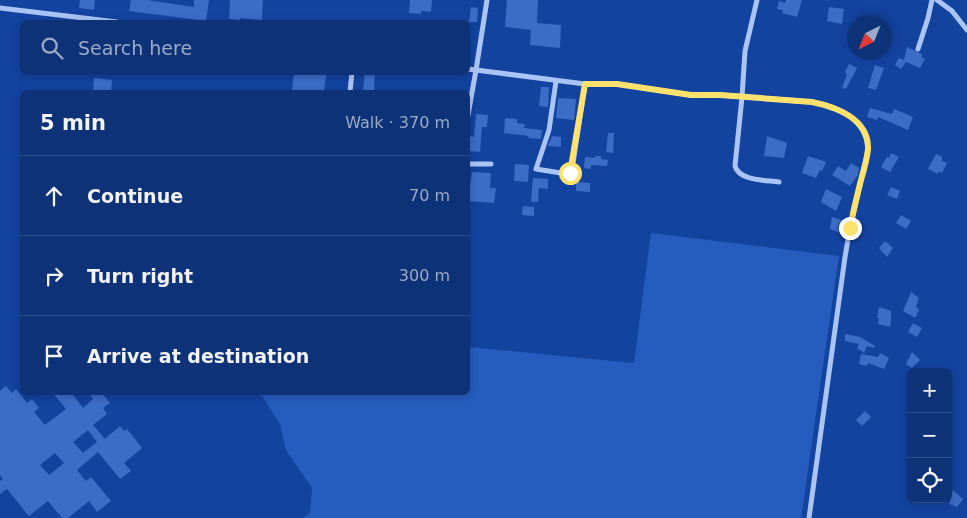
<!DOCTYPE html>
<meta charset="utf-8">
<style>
:root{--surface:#0e3277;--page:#1c3e7f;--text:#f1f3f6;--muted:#9baac6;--line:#2e4d89}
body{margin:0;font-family:"DejaVu Sans",sans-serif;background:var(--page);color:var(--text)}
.controls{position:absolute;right:15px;bottom:15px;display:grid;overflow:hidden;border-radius:8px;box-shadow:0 2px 8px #0003}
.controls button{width:45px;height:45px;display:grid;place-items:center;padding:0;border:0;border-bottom:1px solid var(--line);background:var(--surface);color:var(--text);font:25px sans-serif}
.compass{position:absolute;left:847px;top:15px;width:45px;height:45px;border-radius:50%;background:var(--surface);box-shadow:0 2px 8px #0003;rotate:223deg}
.stop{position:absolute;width:15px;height:15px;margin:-11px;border:4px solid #ffe26d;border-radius:50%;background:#fff}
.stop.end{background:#ffe26d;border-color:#fff;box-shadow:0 1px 5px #0008}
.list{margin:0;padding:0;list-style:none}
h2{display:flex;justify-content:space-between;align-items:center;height:65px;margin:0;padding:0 20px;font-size:21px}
h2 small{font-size:16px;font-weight:400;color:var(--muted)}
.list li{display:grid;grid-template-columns:32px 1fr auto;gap:15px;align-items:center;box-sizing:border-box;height:80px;padding:0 20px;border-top:1px solid var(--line)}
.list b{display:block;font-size:19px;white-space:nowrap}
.list em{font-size:16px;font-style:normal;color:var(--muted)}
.icon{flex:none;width:28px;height:28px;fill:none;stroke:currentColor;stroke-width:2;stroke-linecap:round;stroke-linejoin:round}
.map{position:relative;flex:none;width:967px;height:518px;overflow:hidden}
.search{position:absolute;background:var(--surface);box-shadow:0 2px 8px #0003;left:20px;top:20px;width:450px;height:55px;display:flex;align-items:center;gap:12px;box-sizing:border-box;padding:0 18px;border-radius:8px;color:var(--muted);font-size:19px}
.panel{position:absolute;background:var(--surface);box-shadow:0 2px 8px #0003;left:20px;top:90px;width:450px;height:305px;border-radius:8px}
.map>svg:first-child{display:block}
.green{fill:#255cbd}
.building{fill:#3b6cc6;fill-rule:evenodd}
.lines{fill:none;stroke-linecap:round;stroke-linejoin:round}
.street{stroke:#aac5f5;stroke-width:5}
.route{stroke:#ffe26d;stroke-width:6}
</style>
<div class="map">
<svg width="967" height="518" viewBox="0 0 967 518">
<rect width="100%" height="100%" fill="#12439f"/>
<polygon class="green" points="651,233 839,256 801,518 303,518 310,513 312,488 286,450 280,424 262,396 253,393 468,392 468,347 634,363"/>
<g class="building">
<polygon points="80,0 95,0 94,10 79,8"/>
<polygon points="131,0 147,0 194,7 194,0 209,0 206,21 129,11"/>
<polygon points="230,0 263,0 262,20 240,18 240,20 229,19"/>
<polygon points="410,0 432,0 431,12 421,11 421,14 409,13"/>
<polygon points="507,0 538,0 537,23 561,25 560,48 530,45 531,30 505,27"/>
<polygon points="786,0 802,0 797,17 782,13 783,10 777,9 779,1 785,3"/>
<polygon points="471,7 478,8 477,22 469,22"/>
<polygon points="829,7 844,9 842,24 827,21"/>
<polygon points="907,47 922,54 921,57 925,59 920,68 906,62 901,69 895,65 899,58 904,60"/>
<polygon points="849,64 857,68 846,89 842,88 847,74 845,72"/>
<polygon points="875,65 884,68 876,90 868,88"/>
<polygon points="294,72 326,75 324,92 292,92"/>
<polygon points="365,72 375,72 374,91 363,90"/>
<polygon points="94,78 112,80 111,92 93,91"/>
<polygon points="541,87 549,87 548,107 539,106"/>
<polygon points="558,98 576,99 574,120 556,118"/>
<polygon points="870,108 892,114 894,109 913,117 908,130 878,117 877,120 867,117"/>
<polygon points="476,114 488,115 487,127 482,127 480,152 468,151 469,136 474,137"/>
<polygon points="505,118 517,119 517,123 525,124 524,128 542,130 541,139 528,138 529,136 504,133"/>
<polygon points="608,133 614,133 613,153 606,152"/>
<polygon points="552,136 561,137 561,147 548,146"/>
<polygon points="767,136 787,143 784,158 764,156"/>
<polygon points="891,153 899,157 890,172 881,167 887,157 889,158"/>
<polygon points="936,154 942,157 942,161 947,163 942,173 939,171 938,174 928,169"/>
<polygon points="595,156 601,156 601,159 608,160 607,166 591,165 591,169 584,168 585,157 595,158"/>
<polygon points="808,156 826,162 822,171 820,170 816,178 802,173"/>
<polygon points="851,163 859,168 858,175 850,186 832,175 838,166 846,171"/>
<polygon points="515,164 529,165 528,182 514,181"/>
<polygon points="472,172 491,173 490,188 496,188 494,203 468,201"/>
<polygon points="533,178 548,179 548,189 539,188 538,202 531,202"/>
<polygon points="576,182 590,183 590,192 576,191"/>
<polygon points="891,187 900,191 897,199 887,195"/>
<polygon points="826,189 842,197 836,211 821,202"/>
<polygon points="523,206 534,207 534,216 522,215"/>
<polygon points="901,215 911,221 906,229 896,223"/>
<polygon points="832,217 845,221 841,233 830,229"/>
<polygon points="885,241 893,248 887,257 879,248"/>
<polygon points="911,292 919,298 916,306 919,310 915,318 903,311"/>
<polygon points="879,307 891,311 891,321 890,327 878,324 879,318 877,318"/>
<polygon points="913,323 922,328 917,337 908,332"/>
<polygon points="845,334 860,337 875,346 874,348 867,346 864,353 857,348 859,344 845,341"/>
<polygon points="912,352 920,360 912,368 906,364"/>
<polygon points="880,353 889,358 884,369 868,363 867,366 859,364 861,354 878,357"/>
<path d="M 6,386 L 12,393 L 16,389 L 27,403 L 32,399 L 39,408 L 34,412 L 45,425 L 66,409 L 52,392 L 71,392 L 83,408 L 93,399 L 88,392 L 101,392 L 110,403 L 103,408 L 107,414 L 93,425 L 105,439 L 120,426 L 124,431 L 127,429 L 142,448 L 124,463 L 131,471 L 120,479 L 98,452 L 77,470 L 86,481 L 91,477 L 111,501 L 97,512 L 89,501 L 68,518 L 62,518 L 48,501 L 29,516 L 7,489 L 0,494 L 0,481 L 3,479 L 0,475 L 0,391 ZM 88,430 L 97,442 L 83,453 L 73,442 ZM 55,453 L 64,463 L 49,475 L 40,465 Z"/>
<polygon points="865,411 871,417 862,426 856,420"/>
<polygon points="953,490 963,499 957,507 949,504"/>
</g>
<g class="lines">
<g class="street">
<path d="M 757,0 L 745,51 L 742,97 L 735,166 C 739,181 766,180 779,182"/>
<polyline points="937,0 952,11 967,30"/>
<polyline points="0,8 117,22"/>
<polyline points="918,49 928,18 932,0"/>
<path d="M 468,69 L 585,84 L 617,84 L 691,95 L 720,95 L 812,102 C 839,107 867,119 868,150 L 850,228 L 845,257 L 809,518"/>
<polyline points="556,81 549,130 536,169 567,174 572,170 585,84"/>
<polyline points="350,92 352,72"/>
<polyline points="468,115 476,70 487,0"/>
<polyline points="468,164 491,164"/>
</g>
</g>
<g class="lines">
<path class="route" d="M 570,173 L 585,84 L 617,84 L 691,95 L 720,95 L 812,102 C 836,107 869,119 868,149 C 867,159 864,170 861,180 C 857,196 853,212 850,228"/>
</g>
</svg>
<div class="controls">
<button>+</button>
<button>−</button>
<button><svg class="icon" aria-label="locate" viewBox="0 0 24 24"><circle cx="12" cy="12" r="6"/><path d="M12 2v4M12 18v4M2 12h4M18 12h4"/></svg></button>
</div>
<svg class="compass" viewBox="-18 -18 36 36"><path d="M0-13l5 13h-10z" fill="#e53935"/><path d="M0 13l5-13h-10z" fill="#9baac6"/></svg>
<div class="stop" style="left:570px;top:173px"></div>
<div class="stop end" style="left:850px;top:228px"></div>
<div class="search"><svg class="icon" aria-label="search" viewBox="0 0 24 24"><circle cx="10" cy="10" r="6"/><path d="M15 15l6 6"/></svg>Search here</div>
<section class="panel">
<h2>5 min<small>Walk · 370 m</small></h2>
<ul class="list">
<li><svg class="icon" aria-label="ahead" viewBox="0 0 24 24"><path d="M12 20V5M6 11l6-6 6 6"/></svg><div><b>Continue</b></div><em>70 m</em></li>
<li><svg class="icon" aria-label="right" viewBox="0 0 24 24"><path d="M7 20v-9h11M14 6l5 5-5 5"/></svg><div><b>Turn right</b></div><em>300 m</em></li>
<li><svg class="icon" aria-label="arrive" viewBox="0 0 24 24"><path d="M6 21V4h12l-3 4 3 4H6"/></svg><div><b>Arrive at destination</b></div></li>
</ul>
</section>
</div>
